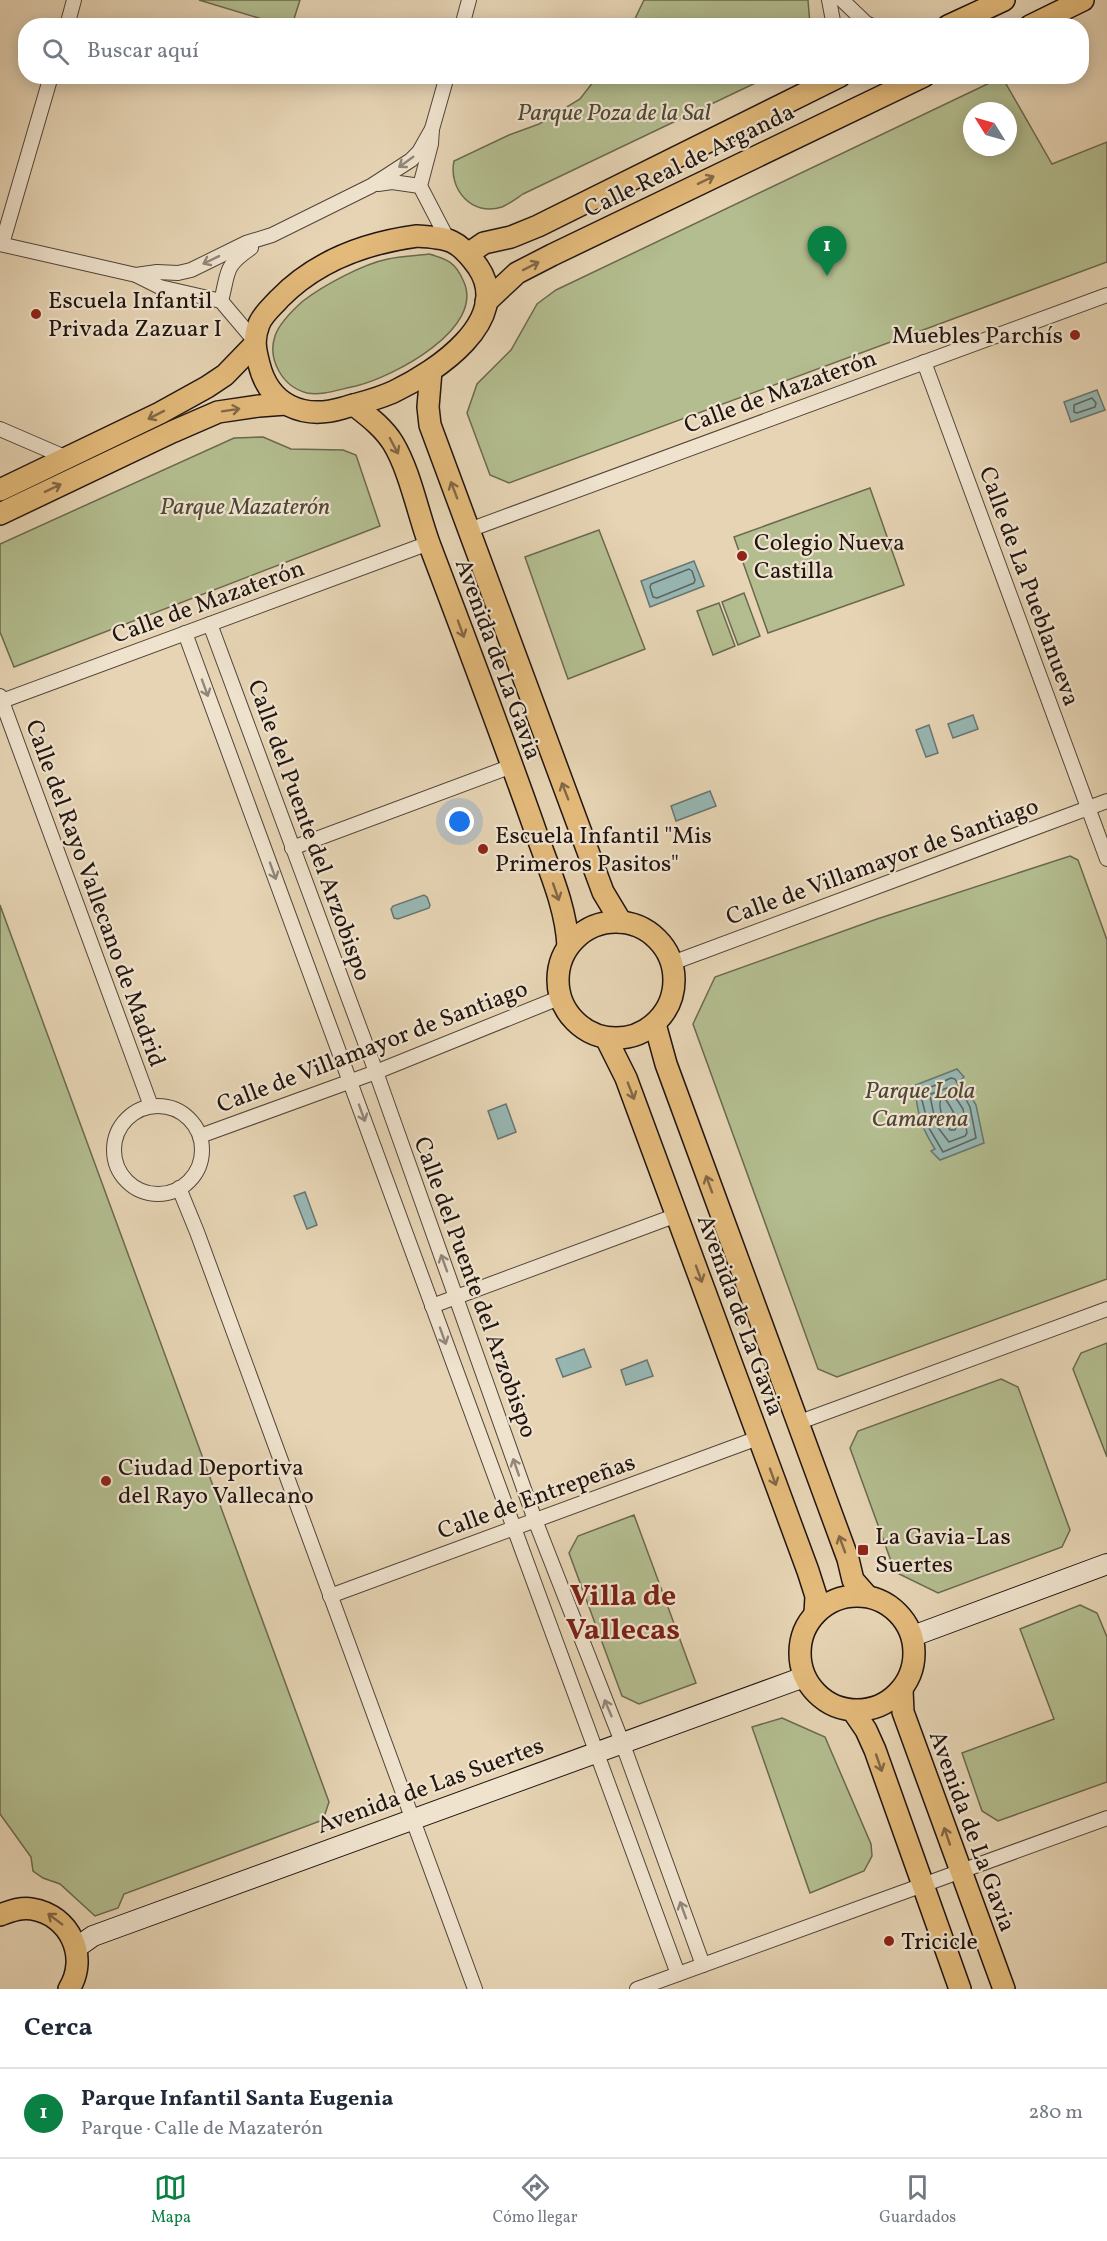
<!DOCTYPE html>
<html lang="es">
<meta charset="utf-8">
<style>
:root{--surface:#fff;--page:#f2f2f3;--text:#1f2937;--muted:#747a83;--line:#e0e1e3;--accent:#0b8043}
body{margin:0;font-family:Vollkorn,serif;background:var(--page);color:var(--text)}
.compass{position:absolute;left:963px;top:102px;width:54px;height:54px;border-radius:50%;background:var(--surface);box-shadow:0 3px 15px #0003;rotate:307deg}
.you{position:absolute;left:460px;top:822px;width:21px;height:21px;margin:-15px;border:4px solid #fff;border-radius:50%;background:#1a73e8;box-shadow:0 0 0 9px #1a73e833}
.badge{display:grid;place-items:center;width:39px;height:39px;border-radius:50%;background:var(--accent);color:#fff;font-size:20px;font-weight:700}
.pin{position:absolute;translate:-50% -50px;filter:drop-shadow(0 2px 3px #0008)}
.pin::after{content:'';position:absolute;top:32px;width:21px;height:18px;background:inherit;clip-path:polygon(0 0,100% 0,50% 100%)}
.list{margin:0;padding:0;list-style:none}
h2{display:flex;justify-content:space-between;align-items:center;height:78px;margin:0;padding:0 24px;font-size:26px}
h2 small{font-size:20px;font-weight:400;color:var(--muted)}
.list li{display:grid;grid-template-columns:39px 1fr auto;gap:18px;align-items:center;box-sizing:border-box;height:90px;padding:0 24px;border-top:2px solid var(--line)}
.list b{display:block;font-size:22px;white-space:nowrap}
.list p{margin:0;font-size:20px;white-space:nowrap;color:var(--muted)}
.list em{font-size:20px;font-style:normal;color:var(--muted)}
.icon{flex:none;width:33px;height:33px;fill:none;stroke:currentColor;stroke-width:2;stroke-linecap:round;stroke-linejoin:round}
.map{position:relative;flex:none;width:1107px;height:1989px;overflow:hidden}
.search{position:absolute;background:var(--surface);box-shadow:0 3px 15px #0003;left:18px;right:18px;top:18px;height:66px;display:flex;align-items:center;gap:15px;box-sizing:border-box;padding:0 21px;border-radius:24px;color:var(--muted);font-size:22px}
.sheet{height:168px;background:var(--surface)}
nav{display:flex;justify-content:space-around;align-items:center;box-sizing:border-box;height:84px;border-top:2px solid var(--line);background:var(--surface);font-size:16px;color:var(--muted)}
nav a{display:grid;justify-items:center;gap:3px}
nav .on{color:var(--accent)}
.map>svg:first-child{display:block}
.green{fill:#b3bd8f;stroke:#6a6950;stroke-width:1.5;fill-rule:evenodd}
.water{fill:#97b7b3;stroke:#687672;stroke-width:1.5}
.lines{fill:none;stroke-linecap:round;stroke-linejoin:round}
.shore{stroke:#5c6662;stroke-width:1.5}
.street-casing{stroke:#52453a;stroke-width:16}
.secondary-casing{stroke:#211511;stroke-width:22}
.primary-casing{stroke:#211511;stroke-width:24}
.street{stroke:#efe3ce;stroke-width:14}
.secondary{stroke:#efe3ce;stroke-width:20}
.primary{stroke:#e3ba7a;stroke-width:21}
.oneway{stroke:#928679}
.oneway2{stroke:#826846}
.poi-dot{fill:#8f2418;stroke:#efe3ce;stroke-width:2}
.labels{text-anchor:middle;stroke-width:4.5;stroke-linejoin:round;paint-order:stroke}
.park-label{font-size:24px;font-style:italic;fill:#4d4737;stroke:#efe3ce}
.street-label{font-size:24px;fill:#211511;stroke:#efe3ce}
.poi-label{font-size:24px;fill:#211511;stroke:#efe3ce;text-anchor:start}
.district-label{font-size:30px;font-weight:bold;fill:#7a1f14;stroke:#efe3ce}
</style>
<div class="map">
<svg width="1107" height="1989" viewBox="0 0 1107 1989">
<rect width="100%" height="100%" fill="#e6d4b4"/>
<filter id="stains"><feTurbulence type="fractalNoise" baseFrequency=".00333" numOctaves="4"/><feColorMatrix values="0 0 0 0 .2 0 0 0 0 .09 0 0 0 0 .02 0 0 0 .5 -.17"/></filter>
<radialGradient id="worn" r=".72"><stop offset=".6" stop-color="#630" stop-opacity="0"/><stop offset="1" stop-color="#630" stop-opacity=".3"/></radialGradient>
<g class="green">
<polygon points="199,0 300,0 292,25 285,26"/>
<polygon points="644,0 808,0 810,25 632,25"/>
<path d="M 597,77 L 768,77 L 523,194 C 517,198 509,204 502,207 C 472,217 448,189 454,161 L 509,135 L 539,124 L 580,99 Z"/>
<path d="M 1002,77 L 1052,164 L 1107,142 L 1107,262 L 509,483 L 490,475 L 467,413 L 477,384 L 511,350 L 537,304 L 556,290 ZM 972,111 L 1008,111 L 1008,147 L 972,147 Z"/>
<path d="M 429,254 C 447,259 455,262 463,280 C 487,328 393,377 356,386 C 340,389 323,396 307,393 C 283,387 267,360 275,336 C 279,324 294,309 303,301 C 324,285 363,264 388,259 C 402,256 415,256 429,254 Z"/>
<polygon points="263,437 291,449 343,450 356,455 380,526 14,667 0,632 0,544 234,438"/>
<polygon points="870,488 904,585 768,633 734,537"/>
<polygon points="599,530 645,649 568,679 525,557"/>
<polygon points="744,593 760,636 738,645 722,602"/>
<polygon points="719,603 735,646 713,655 697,611"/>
<polygon points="1070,856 1078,860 1107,940 1107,1279 837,1377 818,1369 693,1024 715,977 877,919"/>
<polygon points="0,905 329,1802 323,1820 124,1894 118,1908 95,1916 60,1884 43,1878 33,1871 31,1857 0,1814"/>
<polygon points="1107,1343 1107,1457 1073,1369 1081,1353"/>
<polygon points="1001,1379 1018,1387 1070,1530 1062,1547 938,1593 895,1572 850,1448 858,1431"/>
<polygon points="634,1515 696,1683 639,1704 622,1696 569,1553 578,1536"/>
<polygon points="1080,1605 1097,1613 1107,1637 1107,1782 998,1821 982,1811 962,1753 1054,1719 1020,1629"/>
<polygon points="782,1718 825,1737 871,1844 872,1856 864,1871 810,1893 752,1727"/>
</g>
<g class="water">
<polygon points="1097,390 1105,410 1071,422 1064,402"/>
<polygon points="694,561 704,586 650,607 641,581"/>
<polygon points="973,715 978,729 953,738 948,724"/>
<polygon points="929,725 938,753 926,757 916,730"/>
<polygon points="710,791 716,806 676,821 671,806"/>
<polygon points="424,895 427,897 430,905 429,908 398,919 394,918 391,909 393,906"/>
<path d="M 957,1069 L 964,1077 L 961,1080 L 976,1105 L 984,1143 L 940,1160 L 931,1151 L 935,1149 C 924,1132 918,1117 916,1096 L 912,1097 L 913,1086 Z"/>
<polygon points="506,1104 516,1132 498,1139 488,1111"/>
<polygon points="305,1192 317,1225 307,1229 294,1196"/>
<polygon points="584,1349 591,1367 563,1377 556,1359"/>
<polygon points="647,1360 653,1376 626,1385 621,1370"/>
</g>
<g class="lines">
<g class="shore">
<polygon points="1092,398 1096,403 1095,407 1077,413 1074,412 1074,405"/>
<polygon points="689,569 692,571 695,580 694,583 657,598 653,597 650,587 651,584"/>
<polygon points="951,1078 955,1079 970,1107 976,1138 943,1152 929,1128 920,1092"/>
<polygon points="947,1088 950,1089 963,1109 967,1133 965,1136 949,1142 936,1125 930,1096 931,1094"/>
<path d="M 941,1099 L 946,1100 C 952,1109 959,1119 955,1130 L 950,1130 C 945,1122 937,1109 941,1099 Z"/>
</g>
<defs>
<g id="street">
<polyline points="829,0 834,26"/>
<polyline points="842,0 866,23 872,26"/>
<polyline points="67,26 74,0"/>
<polyline points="462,26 469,0"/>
<polyline points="447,76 432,129 431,144 420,186 447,238"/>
<polyline points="378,184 392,182 420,186"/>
<polyline points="0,244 136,275 160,287 221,301 254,340"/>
<polyline points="2,244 51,76"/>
<polyline points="136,275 157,272 178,273 191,270 246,243 272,235 371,186 411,160 419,152 432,129"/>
<path d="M 221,301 C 229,272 223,267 251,248"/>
<polyline points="924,362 1107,859"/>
<polyline points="0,429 67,458"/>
<polyline points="469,530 1107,295"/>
<polyline points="210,624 376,1072 535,1520 622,1742 703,1965"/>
<polyline points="185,633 678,1974"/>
<polyline points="0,696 151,1106"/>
<polyline points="2,701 429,543"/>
<polyline points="292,848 512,766"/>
<polyline points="672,963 1107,801"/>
<circle cx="158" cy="1150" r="44"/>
<polyline points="200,1136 376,1072 559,998"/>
<polyline points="179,1188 197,1232 475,1989"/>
<polyline points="432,1306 677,1215"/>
<polyline points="797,1423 1107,1309"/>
<polyline points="330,1596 758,1438"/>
<polyline points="637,1989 1107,1818"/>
</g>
<g id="secondary">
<polyline points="913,1636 1107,1564"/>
<polyline points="76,1948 93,1936 115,1928 804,1677"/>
</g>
<g id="primary">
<polyline points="948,26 1004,0"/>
<polyline points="1030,26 1083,0"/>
<path d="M 417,236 C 449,238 458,239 478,267 C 514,320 435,372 395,391 C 379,399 360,403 343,408 C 303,420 269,405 259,364 C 255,349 253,339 259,324 C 263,314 272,307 279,299 C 316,261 365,243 417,236 Z"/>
<polyline points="468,254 484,243 511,237 538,226 840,76"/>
<polyline points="486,302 517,273 552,255 924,76"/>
<polyline points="431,371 428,407 430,425 603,892 621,922"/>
<path d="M 354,405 C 368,416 383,427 393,443 C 410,471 418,514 430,546 C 465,638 500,731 533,824 C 546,863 566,904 568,946"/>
<polyline points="0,490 160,413 207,387 225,375 254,345"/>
<polyline points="0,514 172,432 218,412 259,406 286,404"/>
<circle cx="616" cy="980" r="58"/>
<polyline points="655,1024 666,1064 848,1559 853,1580 867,1596"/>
<polyline points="606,1038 626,1078 808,1571 816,1596 815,1614"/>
<circle cx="857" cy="1653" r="57"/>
<polyline points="902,1690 903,1712 1004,1989"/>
<polyline points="853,1711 866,1730 875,1750 960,1989"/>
<path d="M 0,1915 C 11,1911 21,1907 32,1909 C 70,1915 89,1957 69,1989"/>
</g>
</defs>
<use href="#street" class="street-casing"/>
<use href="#secondary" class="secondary-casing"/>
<use href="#primary" class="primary-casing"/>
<use href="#street" class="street"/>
<use href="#secondary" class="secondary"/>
<use href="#primary" class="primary"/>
</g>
<defs><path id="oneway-shaft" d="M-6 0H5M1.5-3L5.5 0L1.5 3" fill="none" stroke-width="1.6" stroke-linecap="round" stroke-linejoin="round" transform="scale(1.5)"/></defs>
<g class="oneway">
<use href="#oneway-shaft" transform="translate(406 162) rotate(144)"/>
<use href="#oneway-shaft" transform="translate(211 260) rotate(154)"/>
<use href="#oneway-shaft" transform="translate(205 688) rotate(70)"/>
<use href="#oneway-shaft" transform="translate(273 871) rotate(70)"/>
<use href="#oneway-shaft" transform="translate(362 1113) rotate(70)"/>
<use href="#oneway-shaft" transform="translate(444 1263) rotate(-110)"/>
<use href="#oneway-shaft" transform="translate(443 1336) rotate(70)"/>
<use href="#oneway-shaft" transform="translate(516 1467) rotate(-109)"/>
<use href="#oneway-shaft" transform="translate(608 1708) rotate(-113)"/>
<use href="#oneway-shaft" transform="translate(683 1910) rotate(-110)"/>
</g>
<g class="oneway2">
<use href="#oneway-shaft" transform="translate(706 180) rotate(-26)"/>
<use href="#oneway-shaft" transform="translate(531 266) rotate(-27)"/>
<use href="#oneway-shaft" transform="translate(231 410) rotate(-9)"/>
<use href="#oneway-shaft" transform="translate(156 415) rotate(153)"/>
<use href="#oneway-shaft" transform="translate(394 446) rotate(62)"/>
<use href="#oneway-shaft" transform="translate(53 488) rotate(-26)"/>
<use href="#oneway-shaft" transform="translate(454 490) rotate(-111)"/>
<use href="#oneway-shaft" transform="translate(461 629) rotate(70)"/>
<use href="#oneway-shaft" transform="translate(565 791) rotate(-111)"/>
<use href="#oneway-shaft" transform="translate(556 892) rotate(71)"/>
<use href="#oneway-shaft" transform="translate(631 1091) rotate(69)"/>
<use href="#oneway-shaft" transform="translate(709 1184) rotate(-110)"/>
<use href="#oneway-shaft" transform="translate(699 1274) rotate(70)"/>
<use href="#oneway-shaft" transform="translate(773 1477) rotate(70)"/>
<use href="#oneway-shaft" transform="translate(842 1544) rotate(-110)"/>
<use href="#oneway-shaft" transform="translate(879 1763) rotate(71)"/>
<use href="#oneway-shaft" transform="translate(947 1836) rotate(-109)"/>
<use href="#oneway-shaft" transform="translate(55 1919) rotate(-143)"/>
</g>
<g class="poi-dot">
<circle cx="36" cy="314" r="6"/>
<circle cx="1075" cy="335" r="6"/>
<circle cx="742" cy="556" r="6"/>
<circle cx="483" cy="849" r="6"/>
<circle cx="106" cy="1481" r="6"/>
<rect x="857" y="1544" width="12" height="12" rx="3"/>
<circle cx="889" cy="1941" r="6"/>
</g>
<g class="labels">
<g class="park-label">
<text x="614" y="120">Parque Poza de la Sal</text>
<text x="245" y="514">Parque Mazaterón</text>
<text x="920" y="1098">Parque Lola<tspan x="920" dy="28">Camarena</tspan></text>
</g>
<g class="street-label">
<text transform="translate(689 160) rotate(-26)" y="8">Calle Real de Arganda</text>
<text transform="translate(780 391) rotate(-20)" y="8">Calle de Mazaterón</text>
<text transform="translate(1030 586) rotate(70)" y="8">Calle de La Pueblanueva</text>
<text transform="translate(208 601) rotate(-20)" y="8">Calle de Mazaterón</text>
<text transform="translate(499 659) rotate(70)" y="8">Avenida de La Gavia</text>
<text transform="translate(310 830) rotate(70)" y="8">Calle del Puente del Arzobispo</text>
<text transform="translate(882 861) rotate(-20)" y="8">Calle de Villamayor de Santiago</text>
<text transform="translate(96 893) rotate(70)" y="8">Calle del Rayo Vallecano de Madrid</text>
<text transform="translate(372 1046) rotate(-21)" y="8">Calle de Villamayor de Santiago</text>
<text transform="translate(476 1287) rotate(70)" y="8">Calle del Puente del Arzobispo</text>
<text transform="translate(741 1315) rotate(70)" y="8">Avenida de La Gavia</text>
<text transform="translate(536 1496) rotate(-20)" y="8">Calle de Entrepeñas</text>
<text transform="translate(430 1785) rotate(-20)" y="8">Avenida de Las Suertes</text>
<text transform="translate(973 1831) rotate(70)" y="8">Avenida de La Gavia</text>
</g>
<g class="poi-label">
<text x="48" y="308">Escuela Infantil<tspan x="48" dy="28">Privada Zazuar I</tspan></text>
<text x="1063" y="343" text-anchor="end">Muebles Parchís</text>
<text x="754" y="550">Colegio Nueva<tspan x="754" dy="28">Castilla</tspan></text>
<text x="495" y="843">Escuela Infantil "Mis<tspan x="495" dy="28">Primeros Pasitos"</tspan></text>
<text x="118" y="1475">Ciudad Deportiva<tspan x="118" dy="28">del Rayo Vallecano</tspan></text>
<text x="875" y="1544">La Gavia-Las<tspan x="875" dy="28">Suertes</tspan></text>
<text x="901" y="1949">Tricicle</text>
</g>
<g class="district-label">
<text x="623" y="1605">Villa de<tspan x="623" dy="34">Vallecas</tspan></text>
</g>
</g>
<rect width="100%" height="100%" filter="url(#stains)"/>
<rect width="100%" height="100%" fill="url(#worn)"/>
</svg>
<svg class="compass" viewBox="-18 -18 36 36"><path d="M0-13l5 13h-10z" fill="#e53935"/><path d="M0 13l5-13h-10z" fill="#747a83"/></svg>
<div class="you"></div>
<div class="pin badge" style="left:827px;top:276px">1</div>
<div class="search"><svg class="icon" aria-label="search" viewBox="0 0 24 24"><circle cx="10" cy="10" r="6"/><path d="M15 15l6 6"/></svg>Buscar aquí</div>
</div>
<section class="sheet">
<h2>Cerca<small></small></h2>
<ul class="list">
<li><span class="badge">1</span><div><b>Parque Infantil Santa Eugenia</b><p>Parque · Calle de Mazaterón</p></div><em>280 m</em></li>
</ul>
</section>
<nav>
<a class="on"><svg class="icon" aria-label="map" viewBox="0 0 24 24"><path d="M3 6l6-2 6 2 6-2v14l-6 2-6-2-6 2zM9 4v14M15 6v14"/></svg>Mapa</a>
<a><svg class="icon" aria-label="directions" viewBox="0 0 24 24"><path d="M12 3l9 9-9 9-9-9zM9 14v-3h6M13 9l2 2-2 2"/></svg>Cómo llegar</a>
<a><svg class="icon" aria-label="saved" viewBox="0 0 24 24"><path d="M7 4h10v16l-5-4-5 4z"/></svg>Guardados</a>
</nav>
